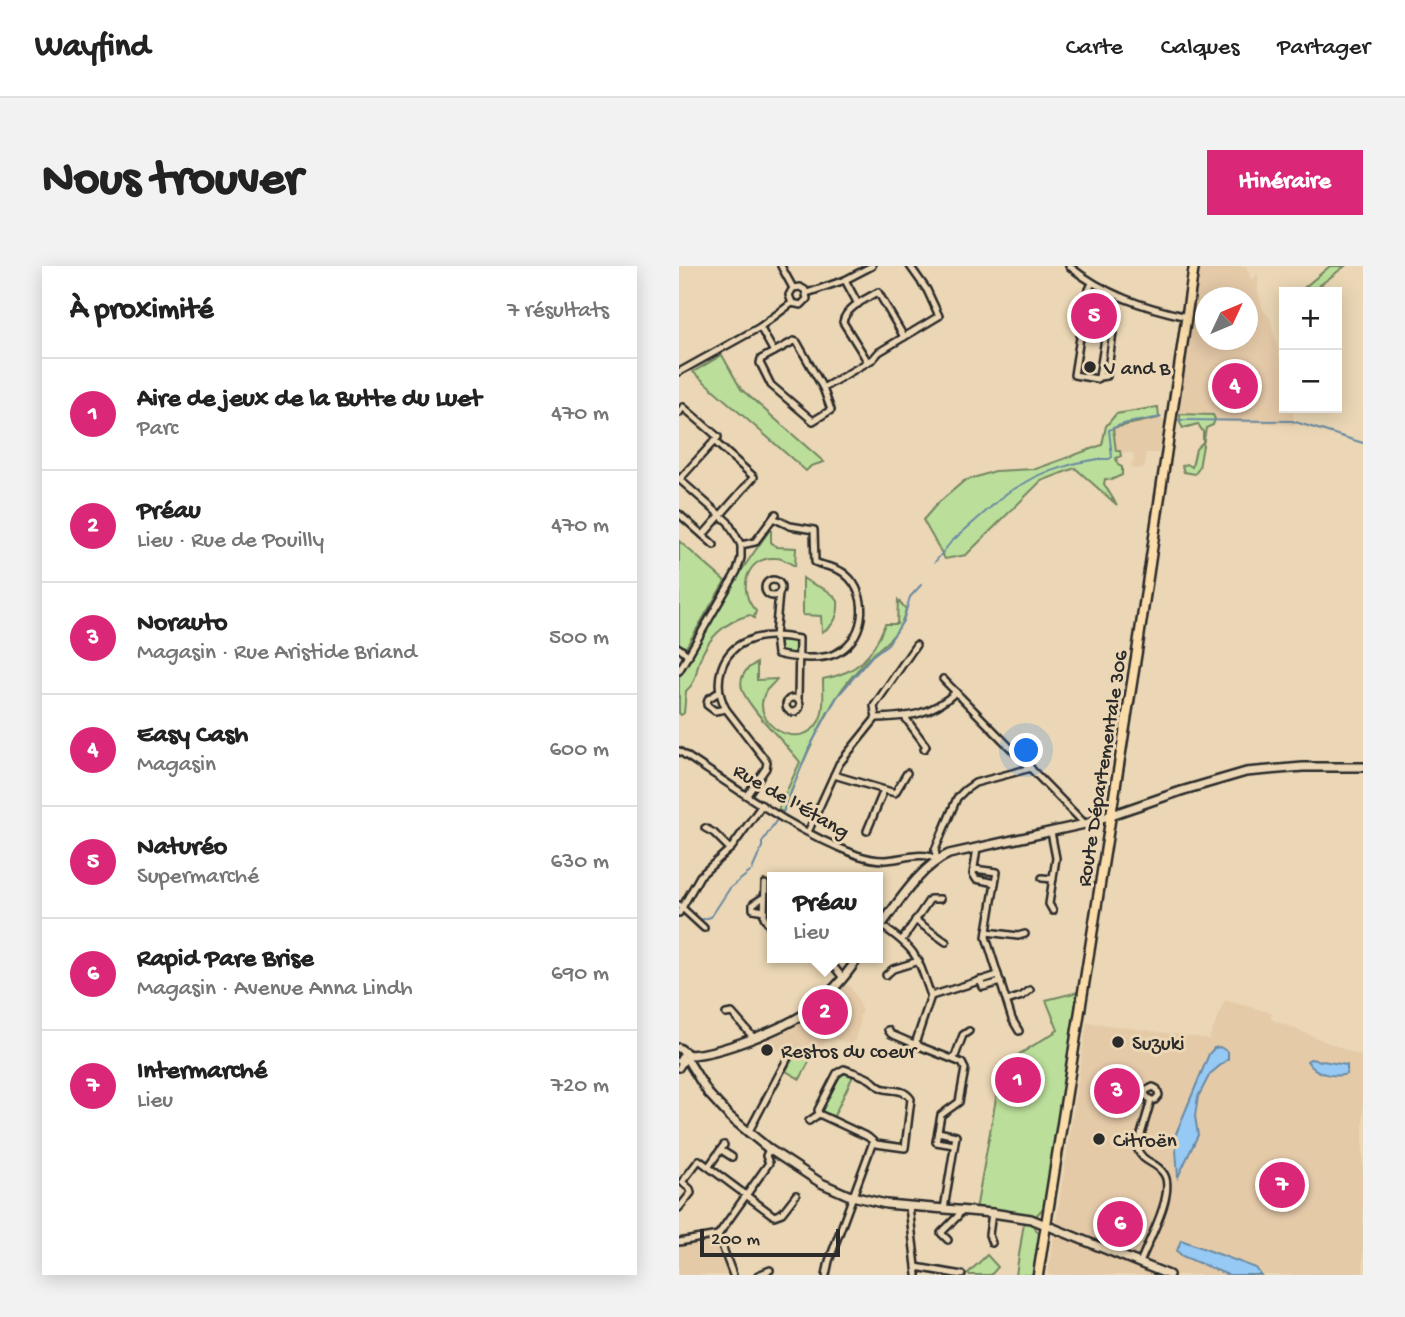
<!DOCTYPE html>
<html lang="fr">
<meta charset="utf-8">
<style>
:root{--surface:#fff;--page:#f2f2f2;--text:#222;--muted:#767676;--line:#e0e0e0;--accent:#db2777}
body{margin:0;font-family:"Gochi Hand",sans-serif;background:var(--page);color:var(--text)}
.controls{position:absolute;right:21px;top:21px;display:grid;overflow:hidden;border-radius:0px;box-shadow:0 4px 18px #0003}
.controls button{width:63px;height:63px;display:grid;place-items:center;padding:0;border:0;border-bottom:2px solid var(--line);background:var(--surface);color:var(--text);font:35px sans-serif}
.compass{position:absolute;left:516px;top:21px;width:63px;height:63px;border-radius:50%;background:var(--surface);box-shadow:0 4px 18px #0003;rotate:46deg}
.scale{position:absolute;left:21px;bottom:18px;width:140px;box-sizing:border-box;padding-left:7px;border:4px solid #2b2b2b;border-top:0;font-size:19px;line-height:24px;white-space:nowrap;color:#2b2b2b;-webkit-text-stroke:5px #ebd7b5;paint-order:stroke}
.you{position:absolute;left:348px;top:485px;width:24px;height:24px;margin:-18px;border:5px solid #fff;border-radius:50%;background:#1a73e8;box-shadow:0 0 0 10px #1a73e833}
.badge{display:grid;place-items:center;width:46px;height:46px;border-radius:50%;background:var(--accent);color:#fff;font-size:23px;font-weight:700}
.pin{position:absolute;translate:-50% -50%;border:4px solid #fff;box-shadow:0 2px 7px #0006}
.popup{position:absolute;left:88px;top:606px;width:116px;height:91px;box-sizing:border-box;display:grid;place-content:center;border-radius:0px;background:var(--surface);filter:drop-shadow(0 2px 5px #0005);font-size:23px;white-space:nowrap;color:var(--muted)}
.popup b{font-size:26px;color:var(--text)}
.popup::after{content:'';position:absolute;left:50%;top:100%;margin-left:-14px;border:14px solid transparent;border-top-color:var(--surface)}
.list{margin:0;padding:0;list-style:none}
h2{display:flex;justify-content:space-between;align-items:center;height:91px;margin:0;padding:0 28px;font-size:30px}
h2 small{font-size:23px;font-weight:400;color:var(--muted)}
.list li{display:grid;grid-template-columns:46px 1fr auto;gap:21px;align-items:center;box-sizing:border-box;height:112px;padding:0 28px;border-top:2px solid var(--line)}
.list b{display:block;font-size:26px;white-space:nowrap}
.list p{margin:0;font-size:23px;white-space:nowrap;color:var(--muted)}
.list em{font-size:23px;font-style:normal;color:var(--muted)}
.map{position:relative;flex:none;width:684px;height:1009px;overflow:hidden;border-radius:0px}
header{display:flex;align-items:center;gap:42px;box-sizing:border-box;height:98px;padding:0 35px;background:var(--surface);border-bottom:2px solid var(--line)}
header strong{font-size:33px}
nav{display:flex;gap:38px;margin-inline-start:auto;font-size:24px}
.intro{display:flex;align-items:center;justify-content:space-between;box-sizing:border-box;height:168px;padding:0 42px}
h1{margin:0;font-size:49px}
.button{padding:18px 32px;border-radius:0px;background:var(--accent);color:#fff;font-size:24px;font-weight:700}
main{display:flex;gap:42px;padding:0 42px}
aside{flex:1;background:var(--surface);border-radius:0px;box-shadow:0 4px 18px #0003}
.map>svg:first-child{display:block}
.built{fill:#e5caa8;fill-rule:evenodd}
.green{fill:#bbdf9a;stroke:#738562;stroke-width:2}
.water{fill:#96c9f3;stroke:#6b8aa3;stroke-width:2}
.lines{fill:none;stroke-linecap:round;stroke-linejoin:round}
.stream{stroke:#6b8aa3;stroke-width:2}
.street-casing{stroke:#2b2b2b;stroke-width:10}
.secondary-casing{stroke:#2b2b2b;stroke-width:12}
.primary-casing{stroke:#2b2b2b;stroke-width:13}
.street{stroke:#ebd7b5;stroke-width:5}
.secondary{stroke:#ebd7b5;stroke-width:7}
.primary{stroke:#faddab;stroke-width:8}
.poi-dot{fill:#2b2b2b;stroke:#ebd7b5;stroke-width:2.5}
.labels{text-anchor:middle;stroke-width:6;stroke-linejoin:round;paint-order:stroke}
.poi-label{font-size:21px;fill:#2b2b2b;stroke:#ebd7b5;text-anchor:start}
.street-label{font-size:21px;fill:#2b2b2b;stroke:#ebd7b5}
</style>
<header>
<strong>Wayfind</strong>
<nav><a>Carte</a><a>Calques</a><a>Partager</a></nav>
</header>
<div class="intro"><h1>Nous trouver</h1><a class="button">Itinéraire</a></div>
<main>
<aside>
<h2>À proximité<small>7 résultats</small></h2>
<ul class="list">
<li><span class="badge">1</span><div><b>Aire de jeux de la Butte du Luet</b><p>Parc</p></div><em>470 m</em></li>
<li><span class="badge">2</span><div><b>Préau</b><p>Lieu · Rue de Pouilly</p></div><em>470 m</em></li>
<li><span class="badge">3</span><div><b>Norauto</b><p>Magasin · Rue Aristide Briand</p></div><em>500 m</em></li>
<li><span class="badge">4</span><div><b>Easy Cash</b><p>Magasin</p></div><em>600 m</em></li>
<li><span class="badge">5</span><div><b>Naturéo</b><p>Supermarché</p></div><em>630 m</em></li>
<li><span class="badge">6</span><div><b>Rapid Pare Brise</b><p>Magasin · Avenue Anna Lindh</p></div><em>690 m</em></li>
<li><span class="badge">7</span><div><b>Intermarché</b><p>Lieu</p></div><em>720 m</em></li>
</ul>
</aside>
<div class="map">
<svg width="684" height="1009" viewBox="0 0 684 1009">
<rect width="100%" height="100%" fill="#ebd7b5"/>
<filter id="ink" filterUnits="userSpaceOnUse"><feTurbulence type="fractalNoise" baseFrequency=".0143" numOctaves="2"/><feDisplacementMap in="SourceGraphic" scale="14" xChannelSelector="R" yChannelSelector="G"/><feConvolveMatrix kernelMatrix="1 2 1 2 8 2 1 2 1" color-interpolation-filters="sRGB"/></filter>
<g filter="url(#ink)">
<g class="built">
<path d="M 519,0 L 567,0 L 572,13 L 575,13 L 579,7 L 579,26 L 584,44 L 591,52 L 605,109 L 605,142 L 613,142 L 616,159 L 538,155 L 534,148 L 500,147 L 513,37 ZM 526,32 L 568,32 L 568,74 L 526,74 Z"/>
<polygon points="480,152 485,153 480,187 467,187 466,202 453,203 452,197 455,195 454,187 437,186 434,162"/>
<polygon points="170,719 179,734 183,748 180,750 181,757 174,779 149,770 137,794 114,781 111,784 106,782 103,786 89,775 91,770 132,748 135,750 163,720"/>
<polygon points="546,734 593,747 592,753 684,791 684,1009 369,1009 408,756 530,773"/>
<polygon points="26,975 41,986 50,1009 0,1009 0,981"/>
</g>
<g class="green">
<polygon points="651,0 666,0 632,26 620,26"/>
<polygon points="43,89 62,123 145,196 132,200 127,205 14,106"/>
<polygon points="479,141 480,152 434,162 437,185 441,185 442,190 437,192 439,199 443,201 443,209 432,214 426,213 425,218 438,239 396,202 362,215 287,289 266,293 244,254 258,238 285,215 316,205 357,203 423,179 427,160 437,148"/>
<polygon points="501,148 534,149 536,153 534,159 527,162 520,202 516,208 505,206 503,200 508,198 513,201 517,183 524,176 524,166 519,158 504,162 501,157"/>
<path d="M 92,262 L 92,277 L 98,281 L 117,282 L 116,300 C 111,298 105,292 97,292 C 66,290 58,326 77,345 L 75,352 L 71,349 C 47,355 28,372 20,396 C 16,409 18,415 7,425 L 5,447 L 2,449 L 0,447 L 0,411 L 60,308 Z"/>
<polygon points="0,275 46,315 6,383 0,378"/>
<path d="M 124,312 C 135,321 150,321 159,335 C 160,349 155,360 143,366 L 142,350 L 124,349 Z"/>
<path d="M 219,334 L 227,343 C 220,370 210,373 192,390 C 180,402 166,418 157,432 C 135,468 119,507 104,546 L 99,544 L 121,496 C 104,474 79,453 65,428 C 58,415 65,402 78,397 L 78,414 L 98,413 C 95,417 90,421 87,425 C 68,458 122,488 140,455 C 146,444 144,426 144,413 C 179,407 194,390 206,358 L 218,358 Z"/>
<polygon points="101,374 119,375 118,388 100,386"/>
<polygon points="403,725 367,939 356,951 297,944 323,799 379,764 367,734"/>
<polygon points="117,786 131,794 121,813 107,805"/>
<path d="M 167,807 L 174,810 L 154,852 L 143,848 C 141,835 155,812 167,807 Z"/>
<polygon points="345,956 353,958 361,969 355,1009 337,1009"/>
<polygon points="308,989 319,1001 312,1009 291,1009 289,1007"/>
</g>
<g class="water">
<polygon points="541,781 549,786 549,793 531,808 519,831 516,850 519,869 499,911 496,870 530,788 535,782"/>
<path d="M 631,793 L 668,799 L 668,808 C 654,812 636,808 628,795 Z"/>
<polygon points="502,974 577,1002 582,1009 549,1009 503,990 498,985"/>
</g>
<g class="lines">
<g class="stream">
<polyline points="500,154 613,155 684,177"/>
<path d="M 256,296 L 272,276 L 328,227 L 360,209 L 397,197 L 419,193 L 430,193 L 433,191 L 430,164 C 446,155 464,155 482,151"/>
<polyline points="104,546 130,482 158,431 193,390 209,378 224,355 231,331 242,319"/>
<polyline points="73,604 83,581 83,576 97,555"/>
<polyline points="5,649 13,655"/>
<polyline points="21,654 32,651 51,622 71,606"/>
</g>
<defs>
<g id="street">
<polyline points="102,0 114,22"/>
<path d="M 390,0 C 426,29 464,41 508,51"/>
<polyline points="166,14 179,38"/>
<polyline points="413,17 408,28 395,109 418,113 420,111"/>
<polyline points="128,27 166,14 193,0"/>
<polyline points="113,37 122,39 128,33 126,24 121,21 114,22"/>
<polyline points="113,37 110,29 114,22"/>
<polyline points="431,40 437,44 428,110 420,111 431,40 433,29"/>
<polyline points="81,61 95,86"/>
<polygon points="115,75 118,76 144,122 152,144 134,155 92,119 81,97 82,93"/>
<path d="M 189,96 L 164,56 C 167,41 187,33 199,26 L 225,71"/>
<polyline points="0,106 81,61 113,37"/>
<polyline points="144,122 194,93 200,86 260,50 248,24 231,0"/>
<polyline points="0,147 4,141 39,171 0,214"/>
<polyline points="0,213 49,256 62,279"/>
<polyline points="0,248 35,279"/>
<path d="M 94,252 L 111,260 L 135,264 L 136,296 C 146,301 157,300 166,308 C 193,330 186,377 153,389 C 139,394 112,392 98,388 L 96,371 L 100,327"/>
<polyline points="24,269 75,211 35,175"/>
<circle cx="94" cy="322" r="8"/>
<polyline points="0,382 10,390"/>
<polyline points="0,405 58,305 62,292 62,279 76,276 97,248"/>
<polyline points="264,413 406,558"/>
<polyline points="40,426 29,433 28,439 36,445 47,443"/>
<circle cx="114" cy="439" r="7"/>
<polyline points="225,450 247,480 245,483"/>
<polyline points="197,452 195,440 237,379"/>
<path d="M 0,485 C 57,522 114,565 178,589 C 187,592 196,594 205,594 C 220,594 245,584 258,594"/>
<polyline points="155,509 216,527 228,507"/>
<path d="M 68,529 L 87,502 L 88,496 L 47,443 C 33,417 41,384 71,374 C 85,368 105,370 120,373 L 119,433"/>
<polyline points="26,562 35,567 51,583"/>
<polyline points="188,565 205,524"/>
<path d="M 129,566 L 160,498 L 197,452 C 230,451 252,449 277,426"/>
<polyline points="372,566 377,592 370,638 374,645"/>
<polyline points="298,582 294,608 297,613 316,617 307,671 333,753 340,765"/>
<polyline points="258,594 256,584 278,532 286,524 296,517 352,502"/>
<polyline points="295,603 318,606 316,617"/>
<polyline points="363,612 374,613"/>
<polyline points="86,618 85,651 94,666"/>
<polyline points="0,639 25,662"/>
<polyline points="85,645 74,643 74,638 85,631"/>
<polyline points="0,647 21,610 53,581 83,539"/>
<polyline points="236,654 267,676"/>
<path d="M 203,660 C 239,685 238,690 252,730 L 319,709"/>
<polyline points="308,666 339,670 346,668"/>
<polyline points="223,674 251,633 261,633"/>
<polyline points="148,692 164,712"/>
<polyline points="207,709 214,703 240,695"/>
<polyline points="301,714 304,721 322,716"/>
<polyline points="252,730 237,775 240,780 283,797 286,803 280,836 262,849 257,876 275,879"/>
<polyline points="328,735 343,730 351,724"/>
<polyline points="47,748 53,747 74,771"/>
<polyline points="209,764 212,768 240,780"/>
<polyline points="275,793 284,769 290,765"/>
<polyline points="0,795 3,790"/>
<polyline points="0,802 6,793"/>
<path d="M 165,803 C 173,806 185,809 192,814 C 197,817 199,822 206,823 C 216,825 225,823 232,833 L 226,882 L 197,878 L 189,871 L 140,848 L 139,844 L 158,807 Z"/>
<polyline points="130,855 140,848"/>
<polyline points="259,866 277,870 265,943"/>
<polyline points="69,867 113,784"/>
<polyline points="42,884 53,891"/>
<polyline points="30,900 45,879"/>
<polyline points="230,941 238,1009"/>
<polyline points="0,942 12,927 11,923 3,916 20,894 95,950 103,947 117,929"/>
<polyline points="313,947 310,969 313,977"/>
<polyline points="39,969 90,897 87,890 90,883"/>
<polyline points="39,969 54,1009"/>
<polyline points="269,974 262,967 279,950 281,945"/>
<polyline points="0,976 39,969"/>
<path d="M 461,997 C 468,977 497,927 485,908 C 477,895 464,898 458,882 L 472,834 L 476,834 L 480,829 L 478,823 L 474,821 L 466,825 L 467,830 L 472,834"/>
<polyline points="237,1001 283,1009"/>
<polyline points="79,1009 91,1004"/>
<polyline points="147,1009 150,995 194,876"/>
</g>
<g id="secondary">
<path d="M 198,665 C 217,640 241,600 270,588 L 406,558 L 502,525 L 567,506 L 624,501 L 684,501"/>
<polyline points="0,782 10,789"/>
<path d="M 10,789 C 41,788 106,762 131,744 C 150,730 166,711 179,692"/>
<polyline points="8,793 29,827 50,850 90,883 142,917 169,929 207,938 313,947 352,953 490,1009"/>
</g>
<polyline id="primary" points="359,1009 459,379 515,0"/>
</defs>
<use href="#street" class="street-casing"/>
<use href="#secondary" class="secondary-casing"/>
<use href="#primary" class="primary-casing"/>
<use href="#street" class="street"/>
<use href="#secondary" class="secondary"/>
<use href="#primary" class="primary"/>
</g>
</g>
<g class="poi-dot">
<circle cx="411" cy="101" r="7"/>
<circle cx="439" cy="776" r="7"/>
<circle cx="88" cy="784" r="7"/>
<circle cx="420" cy="873" r="7"/>
</g>
<g class="labels">
<g class="poi-label">
<text x="425" y="108">V and B</text>
<text x="453" y="783">Suzuki</text>
<text x="102" y="791">Restos du coeur</text>
<text x="434" y="880">Citroën</text>
</g>
<g class="street-label">
<text transform="translate(422 502) rotate(-81)" y="7">Route Départementale 306</text>
<text transform="translate(113 534) rotate(30)" y="7">Rue de l'Étang</text>
</g>
</g>
</svg>
<div class="controls">
<button>+</button>
<button>−</button>
</div>
<svg class="compass" viewBox="-18 -18 36 36"><path d="M0-13l5 13h-10z" fill="#e53935"/><path d="M0 13l5-13h-10z" fill="#767676"/></svg>
<div class="scale">200 m</div>
<div class="you"></div>
<div class="pin badge" style="left:339px;top:814px">1</div>
<div class="pin badge" style="left:146px;top:746px">2</div>
<div class="popup"><b>Préau</b>Lieu</div>
<div class="pin badge" style="left:438px;top:825px">3</div>
<div class="pin badge" style="left:556px;top:120px">4</div>
<div class="pin badge" style="left:415px;top:50px">5</div>
<div class="pin badge" style="left:441px;top:958px">6</div>
<div class="pin badge" style="left:603px;top:919px">7</div>
</div>
</main>
